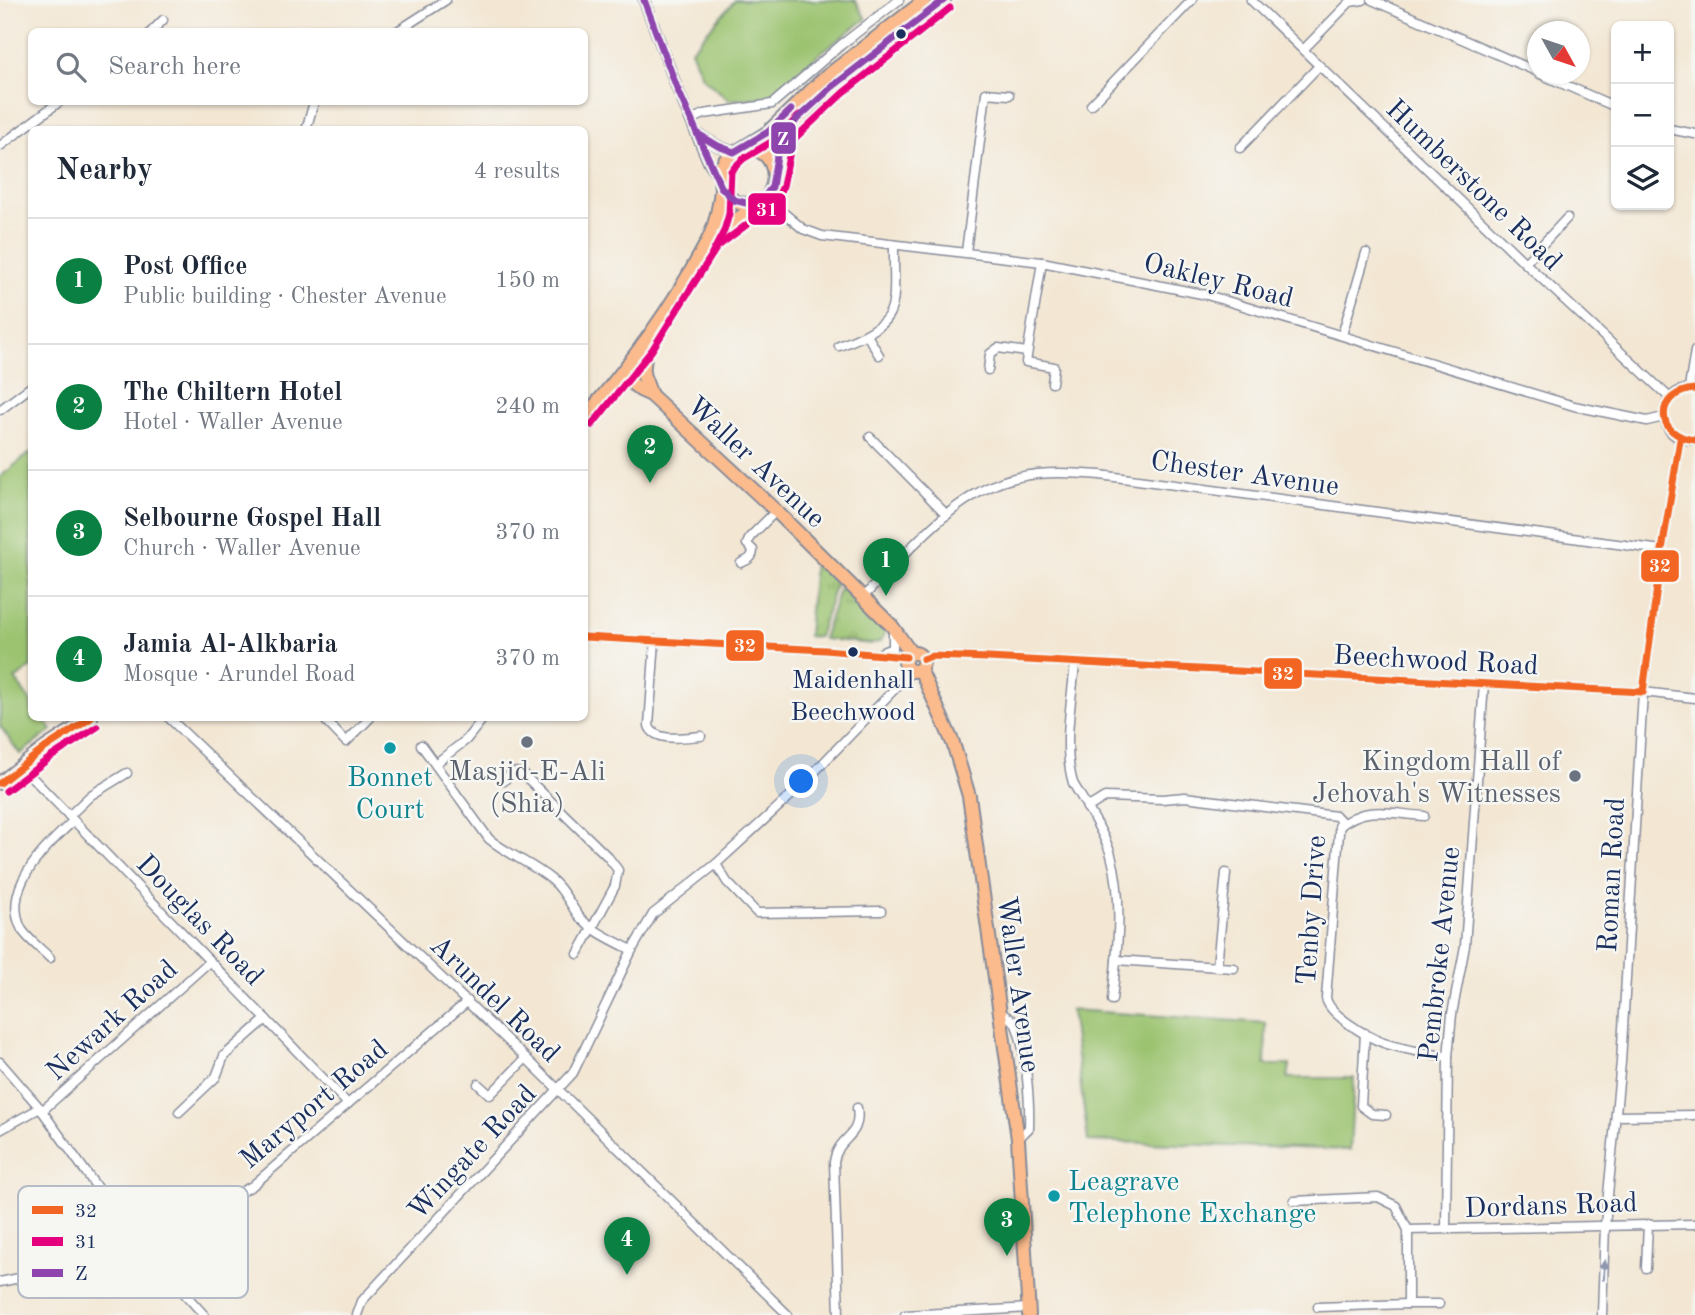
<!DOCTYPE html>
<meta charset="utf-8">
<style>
:root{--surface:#fff;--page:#f6f6f7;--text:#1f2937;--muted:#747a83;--line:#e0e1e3;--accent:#0b8043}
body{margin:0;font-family:"Old Standard TT",serif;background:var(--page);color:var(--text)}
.controls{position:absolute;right:21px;top:21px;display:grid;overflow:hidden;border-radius:10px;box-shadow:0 2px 5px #0004}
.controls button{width:63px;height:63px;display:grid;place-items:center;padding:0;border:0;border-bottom:2px solid var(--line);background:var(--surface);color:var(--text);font:35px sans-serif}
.compass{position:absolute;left:1527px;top:21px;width:63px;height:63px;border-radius:50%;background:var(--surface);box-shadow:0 2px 5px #0004;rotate:130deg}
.you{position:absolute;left:802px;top:782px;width:24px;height:24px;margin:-18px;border:5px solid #fff;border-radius:50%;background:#1a73e8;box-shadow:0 0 0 10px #1a73e833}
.badge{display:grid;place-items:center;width:46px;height:46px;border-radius:50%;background:var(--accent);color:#fff;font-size:23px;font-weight:700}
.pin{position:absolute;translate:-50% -58px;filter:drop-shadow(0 2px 4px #0008)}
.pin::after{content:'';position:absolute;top:37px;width:24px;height:21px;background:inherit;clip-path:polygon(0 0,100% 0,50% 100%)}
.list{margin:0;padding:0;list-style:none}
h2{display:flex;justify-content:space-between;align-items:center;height:91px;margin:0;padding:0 28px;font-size:30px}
h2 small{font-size:23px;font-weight:400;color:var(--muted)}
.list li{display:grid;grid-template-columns:46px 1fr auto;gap:21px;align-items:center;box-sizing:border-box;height:126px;padding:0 28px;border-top:2px solid var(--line)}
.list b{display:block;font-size:26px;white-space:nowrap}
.list p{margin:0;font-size:23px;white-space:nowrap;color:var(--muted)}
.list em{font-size:23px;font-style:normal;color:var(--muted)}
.icon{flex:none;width:38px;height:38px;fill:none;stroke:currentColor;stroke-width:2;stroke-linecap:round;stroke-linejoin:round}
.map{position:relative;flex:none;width:1695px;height:1315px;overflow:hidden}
.search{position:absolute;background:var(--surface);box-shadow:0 2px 5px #0004;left:28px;top:28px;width:560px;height:77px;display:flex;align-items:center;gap:18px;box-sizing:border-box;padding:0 24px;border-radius:10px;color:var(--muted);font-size:26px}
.panel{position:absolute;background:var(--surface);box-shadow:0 2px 5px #0004;left:28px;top:126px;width:560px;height:595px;border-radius:10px}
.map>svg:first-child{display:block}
.grass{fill:url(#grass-tufts);stroke:#5b7966;stroke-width:2}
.park{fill:#9bc36f;stroke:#5b7966;stroke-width:2}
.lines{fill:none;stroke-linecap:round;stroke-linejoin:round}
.minor-casing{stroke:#878b99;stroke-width:11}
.tertiary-casing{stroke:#878b99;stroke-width:13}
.primary-casing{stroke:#878b99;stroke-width:16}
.minor{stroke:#fff;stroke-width:8}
.tertiary{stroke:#fff;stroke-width:10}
.primary{stroke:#fbbb8c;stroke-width:12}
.bus-1-casing{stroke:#f6f6f2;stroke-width:12}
.bus-2-casing{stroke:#f6f6f2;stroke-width:12}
.bus-3-casing{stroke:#f6f6f2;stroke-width:12}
.bus-1{stroke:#f26522;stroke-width:7}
.bus-2{stroke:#e5007d;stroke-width:7}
.bus-3{stroke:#8e44ad;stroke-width:7}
.oneway{fill:#8d97ae}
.bus-dot{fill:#1b2f5e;stroke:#f6f6f2;stroke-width:2.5}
.worship-dot{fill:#6b7280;stroke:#f6f6f2;stroke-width:2.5}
.culture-dot{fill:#0f9aa8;stroke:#f6f6f2;stroke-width:2.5}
.labels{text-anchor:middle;stroke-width:5;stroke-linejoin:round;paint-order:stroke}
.bus-label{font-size:26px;fill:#1b2f5e;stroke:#f6f6f2}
.street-label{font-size:28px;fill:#1b2f5e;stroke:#f6f6f2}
.worship-label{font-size:28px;fill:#5b616d;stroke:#f6f6f2;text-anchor:end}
.culture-label{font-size:28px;fill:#0d838f;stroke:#f6f6f2}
.key{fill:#f6f6f2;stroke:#b4bac6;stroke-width:2}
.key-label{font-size:19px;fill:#1b2f5e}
.line-badge{stroke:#f6f6f2;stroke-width:2.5}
.badge-label{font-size:19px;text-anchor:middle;font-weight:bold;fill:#fff}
</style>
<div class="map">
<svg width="1695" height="1315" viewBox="0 0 1695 1315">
<defs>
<pattern id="grass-tufts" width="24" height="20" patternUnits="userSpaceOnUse" patternTransform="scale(1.75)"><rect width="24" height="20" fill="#9bc36f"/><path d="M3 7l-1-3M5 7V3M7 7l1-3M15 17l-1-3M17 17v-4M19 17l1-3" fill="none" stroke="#7e9f5e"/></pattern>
</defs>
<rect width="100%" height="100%" fill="#f6f6f2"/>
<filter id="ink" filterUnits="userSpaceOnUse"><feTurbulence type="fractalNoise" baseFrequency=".0143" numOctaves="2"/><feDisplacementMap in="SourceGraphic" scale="14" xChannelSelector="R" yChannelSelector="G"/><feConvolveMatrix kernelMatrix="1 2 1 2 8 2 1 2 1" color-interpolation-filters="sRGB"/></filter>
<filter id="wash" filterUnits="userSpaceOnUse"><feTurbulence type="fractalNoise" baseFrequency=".00686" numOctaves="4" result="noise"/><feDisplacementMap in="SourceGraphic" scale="28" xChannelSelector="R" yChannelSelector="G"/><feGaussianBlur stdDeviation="1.57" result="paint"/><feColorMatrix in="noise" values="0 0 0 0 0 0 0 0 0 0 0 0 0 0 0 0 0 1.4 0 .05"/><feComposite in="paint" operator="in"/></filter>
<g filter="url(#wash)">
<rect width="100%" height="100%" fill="#f3e7d4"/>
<g class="grass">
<polygon points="814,561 836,583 819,637 808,636"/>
<polygon points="840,587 883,629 885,634 881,641 872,644 823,639"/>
</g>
<g class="park">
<polygon points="735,0 855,0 866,19 819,54 777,93 769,97 729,100 702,77 691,50"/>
<polygon points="31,452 31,667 15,679 31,702 32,718 43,718 52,730 20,754 0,726 0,477"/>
<polygon points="1071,1010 1266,1023 1265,1065 1290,1065 1288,1078 1354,1078 1350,1150 1088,1141"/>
</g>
</g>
<g filter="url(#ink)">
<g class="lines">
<defs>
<g id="minor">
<polyline points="1251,0 1525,263 1670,398"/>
<polyline points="1372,0 1538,72"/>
<polyline points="151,32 163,20"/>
<polyline points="396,32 446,0"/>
<polyline points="1303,50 1350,2 1363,0"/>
<polyline points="1540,74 1616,107"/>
<polyline points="1091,105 1192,0"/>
<polyline points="691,120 704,114 772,104 841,45 899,0"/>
<polyline points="1669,129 1695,134"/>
<polyline points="306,130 314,102"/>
<polyline points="0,146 59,102"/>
<polyline points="1240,148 1319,66"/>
<polyline points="766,198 803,229 822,236 1042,262 1207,295 1574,406 1647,421 1664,417"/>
<polyline points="966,252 986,93 1009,95"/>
<polyline points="1042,262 1026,362 1054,367 1052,383"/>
<polyline points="1525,263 1567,218"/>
<polyline points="867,335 879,355"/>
<polyline points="1342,335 1366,253"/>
<path d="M 839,346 C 905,321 893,309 894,245"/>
<polyline points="988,370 990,354 998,348 1027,352"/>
<polyline points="1689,388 1695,351"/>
<path d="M 1695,389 C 1655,384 1653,444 1695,440"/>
<polyline points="0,410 32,386"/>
<polyline points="870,437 947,515"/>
<path d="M 741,563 C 748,560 753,558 753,550 L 747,544 L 750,537 L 776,511"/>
<path d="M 863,597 C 905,555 957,489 1019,477 C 1045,471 1073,473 1100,475 L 1662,550"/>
<polyline points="584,637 825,650 906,657"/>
<path d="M 655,640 L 649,726 C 655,743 686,737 701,736"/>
<polyline points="882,652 893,648 893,631"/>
<polyline points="923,659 932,656 988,658 1643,692 1695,698"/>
<path d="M 1075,663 C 1072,701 1062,746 1073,783 C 1085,804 1104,832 1111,855 C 1124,901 1117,953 1112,1000"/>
<polyline points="169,718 526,1058 788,1315"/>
<polyline points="323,718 346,742 370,718"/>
<path d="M 421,745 L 489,839 C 509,855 533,864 552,880 C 564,890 569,903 578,915 C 588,929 616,942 632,950"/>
<polyline points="435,764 466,740 481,721"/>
<polyline points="21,766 348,1104"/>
<path d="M 504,781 C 510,773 514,770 523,774 L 608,857 L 618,870 L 615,886 L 578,954"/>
<path d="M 1087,808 L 1105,797 L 1162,799 L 1185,797 L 1336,816 L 1340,820 L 1326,998 C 1329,1015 1368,1037 1384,1043 C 1405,1050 1427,1053 1448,1057"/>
<polyline points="69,816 91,795 127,773"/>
<path d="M 1339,827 C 1365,804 1392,814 1424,816"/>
<polyline points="716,864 727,882 757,913 881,911"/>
<path d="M 50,958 C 41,949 29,940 22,930 C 0,888 46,847 73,821"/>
<polyline points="1116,960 1234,968"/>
<polyline points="1217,966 1226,873"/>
<path d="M 998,1011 L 1014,1021 C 1026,1042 1030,1102 1029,1128 L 1018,1139"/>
<polyline points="1365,1033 1361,1106 1372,1114 1386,1115"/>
<polyline points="0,1062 40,1108 128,1231 204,1315"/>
<polyline points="478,1084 490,1095 526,1058"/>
<polyline points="42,1111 210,961"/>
<polyline points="179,1112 216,1077 224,1056 266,1019"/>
<polyline points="1617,1116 1695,1115"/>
<polyline points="0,1130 40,1108"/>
<polyline points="1294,1201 1378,1197 1396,1206 1408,1230 1408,1304 1439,1304"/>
<polyline points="1446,1229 1448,1057 1452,1014 1465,946 1484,684"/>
<polyline points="1408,1230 1695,1224"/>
<polyline points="150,1257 202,1213 252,1186 468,1001"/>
<polyline points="1646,1268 1648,1224"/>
<polyline points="0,1282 67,1268 91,1259 128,1231"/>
<polyline points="1318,1307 1408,1304"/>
<polyline points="357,1315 362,1301 573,1073 632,950 653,914 716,864 800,787 912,671"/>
<path d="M 839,1315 L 834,1162 C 838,1135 862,1139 857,1108"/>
<polyline points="905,1315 1029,1308"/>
<polyline points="1602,1315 1605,1225 1621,1062 1643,692 1662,550 1680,440"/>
</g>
<g id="tertiary">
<polyline points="644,0 677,88 709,163 719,179"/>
<polyline points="698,134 718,146 734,152"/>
</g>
<g id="primary">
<polyline points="739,150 768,132 823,79 925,0"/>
<polyline points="774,169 778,146 783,135 816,101 944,0"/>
<path d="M 721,187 C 729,200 740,207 755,203"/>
<polyline points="643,344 645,357 643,374 651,395"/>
<polyline points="621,374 640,390 651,395 776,511 892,626 911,653"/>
<path d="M 584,418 C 631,364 674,305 707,242 C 715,227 719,207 721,190 C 721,183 718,177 721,169 C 723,161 730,153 738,151 C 769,141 784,175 766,198 L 709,240"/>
<circle cx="914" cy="662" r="9"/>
<polyline points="920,669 953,743 969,796 1018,1139 1029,1315"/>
<polyline points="0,783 45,748 91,718"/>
</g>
</defs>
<use href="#minor" class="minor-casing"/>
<use href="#tertiary" class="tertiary-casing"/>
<use href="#primary" class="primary-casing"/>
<use href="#minor" class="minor"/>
<use href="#tertiary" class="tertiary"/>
<use href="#primary" class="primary"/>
<defs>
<g id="bus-1">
<path d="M 1695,389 C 1654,392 1654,436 1695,440"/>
<polyline points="584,637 825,650 906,657"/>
<polyline points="923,659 932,656 988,658 1643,692"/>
<polyline points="1643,692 1662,550 1680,440"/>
<polyline points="0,783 45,748 91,718"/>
</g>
<g id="bus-2">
<polyline points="712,254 724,231 729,214 731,171 743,159 776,139 800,115"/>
<polyline points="592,425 652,350 717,247 774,204 783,186 792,141 843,93 950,8"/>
<polyline points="6,791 51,757 97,727"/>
</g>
<g id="bus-3">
<polyline points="644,0 677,88 721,187 734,200 750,204 762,200 772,187 779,144 797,119 832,87 944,0"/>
<polyline points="698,134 718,146 734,152 768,132 791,110"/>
</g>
</defs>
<use href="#bus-1" class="bus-1-casing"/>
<use href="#bus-2" class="bus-2-casing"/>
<use href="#bus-3" class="bus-3-casing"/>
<use href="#bus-1" class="bus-1"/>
<use href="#bus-2" class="bus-2"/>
<use href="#bus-3" class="bus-3"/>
</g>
<defs><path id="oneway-solid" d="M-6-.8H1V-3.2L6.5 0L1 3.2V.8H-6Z" transform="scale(1.75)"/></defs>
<use class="oneway" href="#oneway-solid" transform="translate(1604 1270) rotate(-87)"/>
</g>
<g class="bus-dot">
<circle cx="901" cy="34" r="6"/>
<circle cx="853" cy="652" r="6"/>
</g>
<g class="worship-dot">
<circle cx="527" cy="742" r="7"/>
<circle cx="1575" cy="776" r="7"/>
</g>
<g class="culture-dot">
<circle cx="390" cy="748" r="7"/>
<circle cx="1054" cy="1196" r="7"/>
</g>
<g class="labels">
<g class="bus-label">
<text x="853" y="688">Maidenhall<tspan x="853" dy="32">Beechwood</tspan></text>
</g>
<g class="street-label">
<text transform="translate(1475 184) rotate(44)" y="10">Humberstone Road</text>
<text transform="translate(1219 279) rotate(14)" y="10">Oakley Road</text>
<text transform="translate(757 461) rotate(43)" y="10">Waller Avenue</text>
<text transform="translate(1245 472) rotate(8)" y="10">Chester Avenue</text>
<text transform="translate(1436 659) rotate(3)" y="10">Beechwood Road</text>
<text transform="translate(1610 875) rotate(-87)" y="10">Roman Road</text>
<text transform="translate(1310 910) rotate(-86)" y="10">Tenby Drive</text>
<text transform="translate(201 919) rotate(46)" y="10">Douglas Road</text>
<text transform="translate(1438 954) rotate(-84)" y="10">Pembroke Avenue</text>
<text transform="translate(1020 984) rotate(82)" y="10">Waller Avenue</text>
<text transform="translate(496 998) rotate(44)" y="10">Arundel Road</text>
<text transform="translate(111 1019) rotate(-42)" y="10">Newark Road</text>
<text transform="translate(313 1103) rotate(-40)" y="10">Maryport Road</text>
<text transform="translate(471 1151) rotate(-47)" y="10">Wingate Road</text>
<text transform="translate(1551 1204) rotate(-2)" y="10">Dordans Road</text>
</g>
<g class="worship-label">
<text x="1561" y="770">Kingdom Hall of<tspan x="1561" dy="32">Jehovah's Witnesses</tspan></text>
<text x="527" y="780" text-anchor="middle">Masjid-E-Ali<tspan x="527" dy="32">(Shia)</tspan></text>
</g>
<g class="culture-label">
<text x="390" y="786">Bonnet<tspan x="390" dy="32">Court</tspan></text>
<text x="1068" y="1190" text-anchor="start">Leagrave<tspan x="1068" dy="32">Telephone Exchange</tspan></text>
</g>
</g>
<rect x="18" y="1186" width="230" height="112" rx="10" class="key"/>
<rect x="32" y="1206" width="31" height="8" fill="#f26522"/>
<rect x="32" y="1237" width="31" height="9" fill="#e5007d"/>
<rect x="32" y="1269" width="31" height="8" fill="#8e44ad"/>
<g class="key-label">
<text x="75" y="1217">32</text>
<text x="75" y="1248">31</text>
<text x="75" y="1280">Z</text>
</g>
<g class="line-badge">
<rect x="770" y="121" width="27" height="34" rx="7" fill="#8e44ad"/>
<rect x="747" y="192" width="40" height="34" rx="7" fill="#e5007d"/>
<rect x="1640" y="549" width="40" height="34" rx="7" fill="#f26522"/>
<rect x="725" y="629" width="40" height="33" rx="7" fill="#f26522"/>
<rect x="1263" y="657" width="40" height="33" rx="7" fill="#f26522"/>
</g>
<g class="badge-label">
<text x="783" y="145">Z</text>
<text x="767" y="216">31</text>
<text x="1660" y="572">32</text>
<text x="745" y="652">32</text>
<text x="1283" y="680">32</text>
</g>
</svg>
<div class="controls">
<button>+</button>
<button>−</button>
<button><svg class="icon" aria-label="layers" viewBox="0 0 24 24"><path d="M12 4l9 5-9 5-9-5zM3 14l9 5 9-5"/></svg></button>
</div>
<svg class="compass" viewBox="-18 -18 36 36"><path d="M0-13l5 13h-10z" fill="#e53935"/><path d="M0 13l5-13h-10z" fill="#747a83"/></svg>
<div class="you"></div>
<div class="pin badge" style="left:886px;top:596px">1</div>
<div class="pin badge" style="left:650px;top:483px">2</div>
<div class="pin badge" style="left:1007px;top:1256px">3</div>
<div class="pin badge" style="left:627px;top:1275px">4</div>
<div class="search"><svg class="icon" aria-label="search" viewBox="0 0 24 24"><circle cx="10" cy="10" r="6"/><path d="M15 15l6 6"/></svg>Search here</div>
<section class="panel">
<h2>Nearby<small>4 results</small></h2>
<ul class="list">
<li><span class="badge">1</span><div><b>Post Office</b><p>Public building · Chester Avenue</p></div><em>150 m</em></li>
<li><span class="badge">2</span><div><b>The Chiltern Hotel</b><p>Hotel · Waller Avenue</p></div><em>240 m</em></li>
<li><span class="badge">3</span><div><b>Selbourne Gospel Hall</b><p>Church · Waller Avenue</p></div><em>370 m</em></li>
<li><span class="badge">4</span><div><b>Jamia Al-Alkbaria</b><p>Mosque · Arundel Road</p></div><em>370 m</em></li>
</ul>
</section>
</div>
